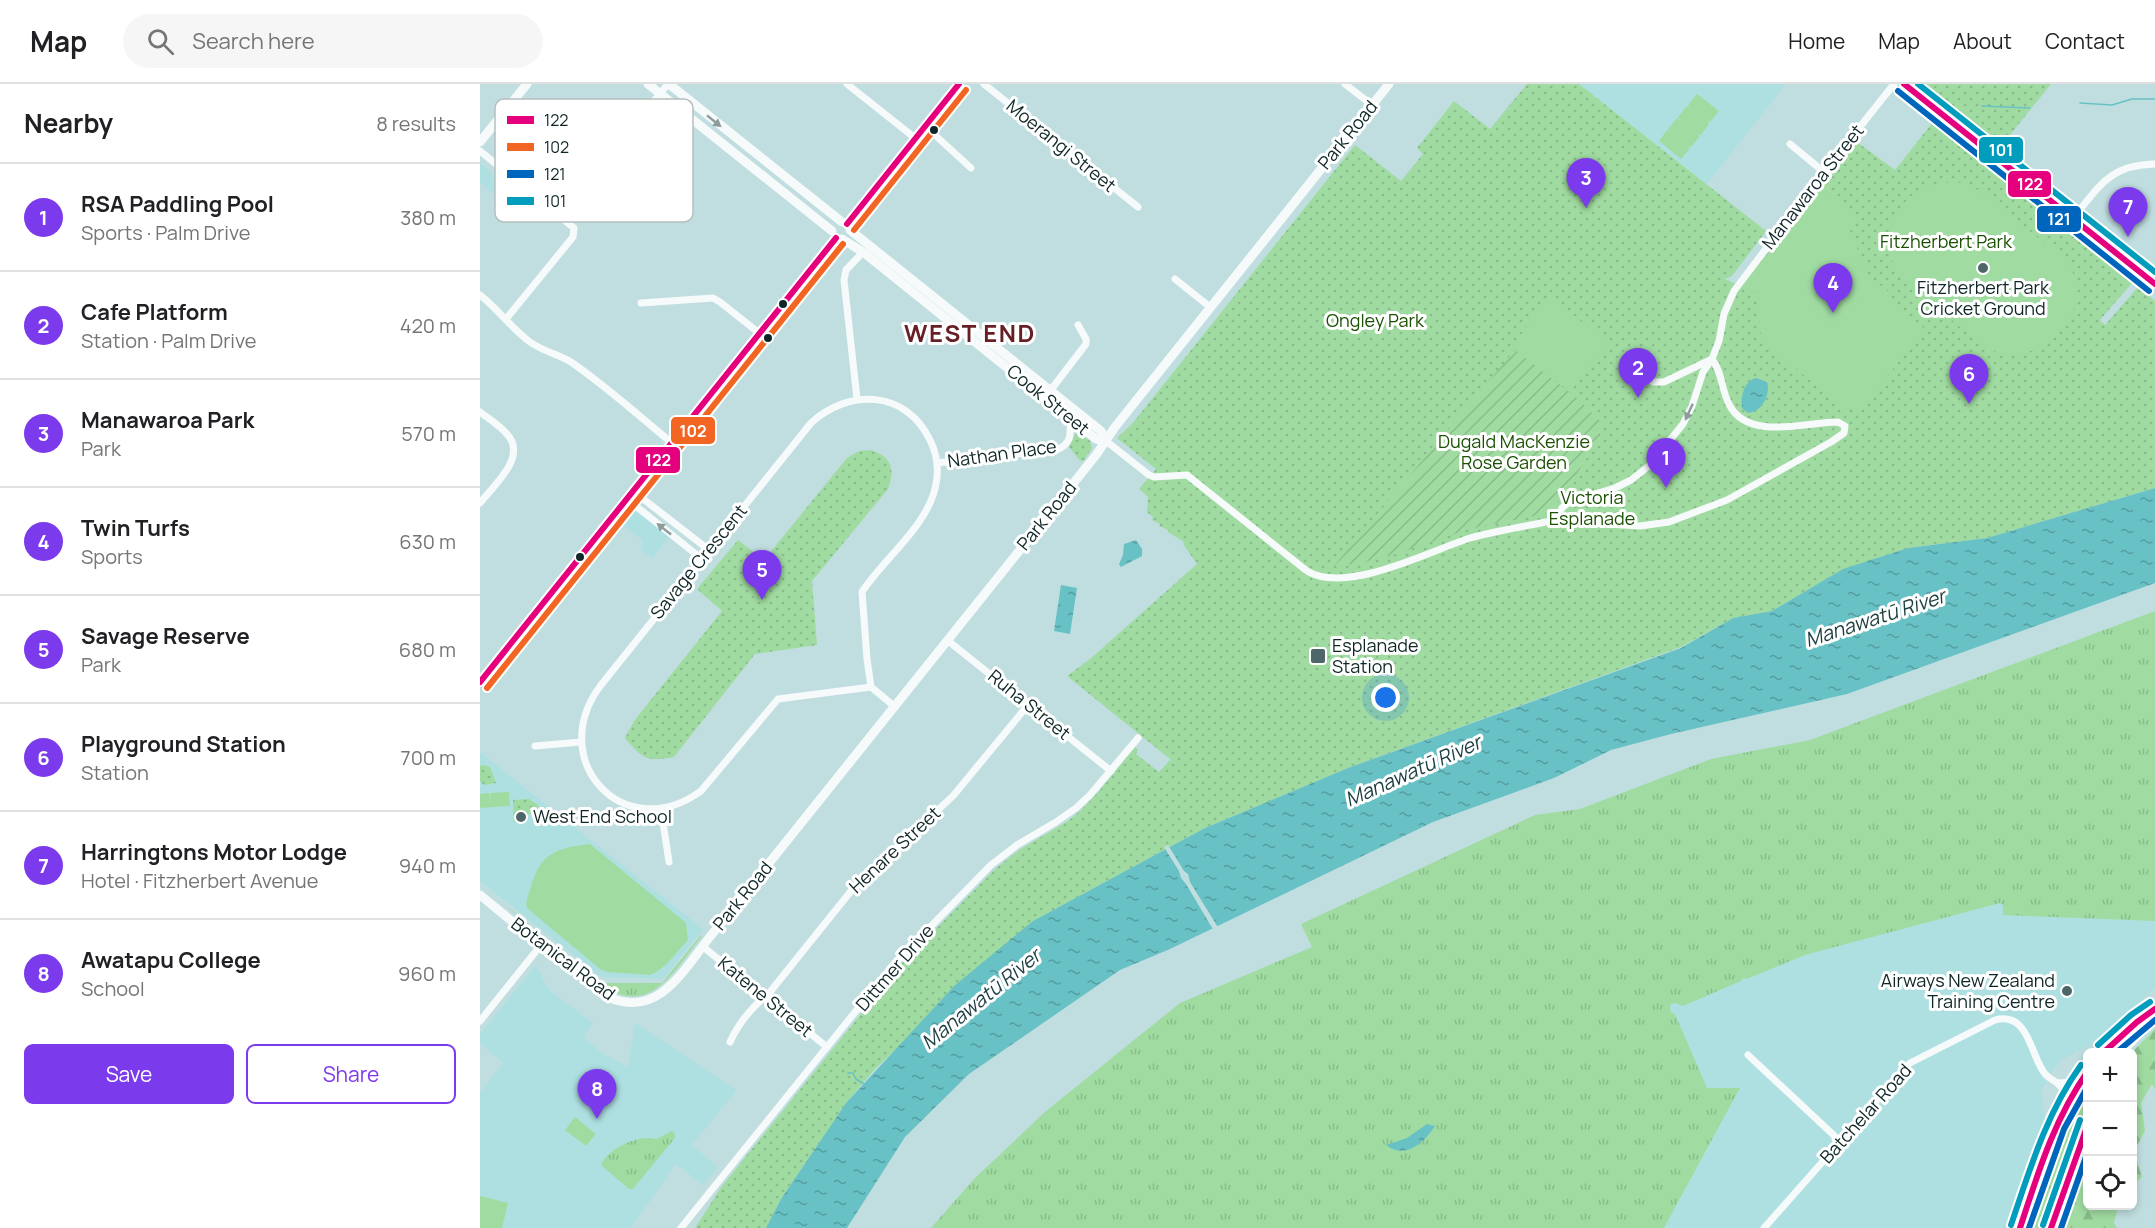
<!DOCTYPE html>
<meta charset="utf-8">
<style>
:root{--surface:#fff;--page:#f6f6f6;--text:#202124;--muted:#757577;--line:#e0e0e0;--accent:#7c3aed}
body{margin:0;font-family:Manrope,sans-serif;background:var(--page);color:var(--text)}
.controls{position:absolute;right:18px;bottom:18px;display:grid;overflow:hidden;border-radius:9px;box-shadow:0 3px 9px #0003}
.controls button{width:54px;height:54px;display:grid;place-items:center;padding:0;border:0;border-bottom:2px solid var(--line);background:var(--surface);color:var(--text);font:30px sans-serif}
.you{position:absolute;left:906px;top:614px;width:21px;height:21px;margin:-15px;border:4px solid #fff;border-radius:50%;background:#1a73e8;box-shadow:0 0 0 9px #1a73e833}
.badge{display:grid;place-items:center;width:39px;height:39px;border-radius:50%;background:var(--accent);color:#fff;font-size:20px;font-weight:700}
.pin{position:absolute;translate:-50% -50px;filter:drop-shadow(0 2px 3px #0008)}
.pin::after{content:'';position:absolute;top:32px;width:21px;height:18px;background:inherit;clip-path:polygon(0 0,100% 0,50% 100%)}
.list{margin:0;padding:0;list-style:none}
h2{display:flex;justify-content:space-between;align-items:center;height:78px;margin:0;padding:0 24px;font-size:26px}
h2 small{font-size:20px;font-weight:400;color:var(--muted)}
.list li{display:grid;grid-template-columns:39px 1fr auto;gap:18px;align-items:center;box-sizing:border-box;height:108px;padding:0 24px;border-top:2px solid var(--line)}
.list b{display:block;font-size:22px;white-space:nowrap}
.list p{margin:0;font-size:20px;white-space:nowrap;color:var(--muted)}
.list em{font-size:20px;font-style:normal;color:var(--muted)}
.actions{display:flex;gap:12px;padding:18px 24px}
.actions a{flex:1;padding:14px 0;border:2px solid var(--accent);border-radius:9px;text-align:center;font-size:21px;color:var(--accent)}
.actions .main{background:var(--accent);color:#fff}
.icon{flex:none;width:33px;height:33px;fill:none;stroke:currentColor;stroke-width:2;stroke-linecap:round;stroke-linejoin:round}
.map{position:relative;flex:none;width:1675px;height:1144px;overflow:hidden}
header{display:flex;align-items:center;gap:36px;box-sizing:border-box;height:84px;padding:0 30px;background:var(--surface);border-bottom:2px solid var(--line)}
header strong{font-size:28px}
nav{display:flex;gap:33px;margin-inline-start:auto;font-size:21px}
.search{width:420px;height:54px;background:var(--page);display:flex;align-items:center;gap:15px;box-sizing:border-box;padding:0 21px;border-radius:33px;color:var(--muted);font-size:22px}
main{display:flex}
aside{flex:1;background:var(--surface)}
.map>svg:first-child{display:block}
.built{fill:#aee0e2}
.grass{fill:url(#grass-tufts)}
.forest{fill:url(#forest-firs)}
.park{fill:url(#park-dots)}
.garden{fill:url(#garden-furrows)}
.pitch{fill:#a0dba1}
.water{fill:url(#water-ripples)}
.pier{fill:#c0dee0}
.lines{fill:none;stroke-linecap:round;stroke-linejoin:round}
.stream{stroke:#68c1c5;stroke-width:1.5}
.street{stroke:#f6fafa;stroke-width:7}
.secondary{stroke:#f6fafa;stroke-width:9}
.bus-1-casing{stroke:#fff;stroke-width:10}
.bus-2-casing{stroke:#fff;stroke-width:10}
.bus-3-casing{stroke:#fff;stroke-width:10}
.bus-4-casing{stroke:#fff;stroke-width:10}
.bus-1{stroke:#e5007d;stroke-width:6}
.bus-2{stroke:#f26522;stroke-width:6}
.bus-3{stroke:#0065bd;stroke-width:6}
.bus-4{stroke:#029cbd;stroke-width:6}
.oneway{fill:#8e9b9b}
.bus-dot{fill:#0f2627;stroke:#fff;stroke-width:2}
.poi-dot{fill:#4d6668;stroke:#fff;stroke-width:2}
.labels{text-anchor:middle;stroke-width:6;stroke-linejoin:round;paint-order:stroke}
.street-label{font-size:18px;fill:#0f2627;stroke:#fff}
.park-label{font-size:18px;fill:#1a5103;stroke:#fff}
.poi-label{font-size:18px;fill:#0f2627;stroke:#fff;text-anchor:start}
.water-label{font-size:20px;font-style:italic;fill:#1c3e3f;stroke:#fff}
.district-label{font-size:24px;font-weight:bold;letter-spacing:1.5px;fill:#651f25;stroke:#fff}
.key{fill:#fff;stroke:#b7bebe;stroke-width:1.5}
.key-label{font-size:16px;fill:#0f2627}
.line-badge{stroke:#fff;stroke-width:2}
.badge-label{font-size:16px;text-anchor:middle;font-weight:bold;fill:#fff}
</style>
<header>
<strong>Map</strong>
<div class="search"><svg class="icon" aria-label="search" viewBox="0 0 24 24"><circle cx="10" cy="10" r="6"/><path d="M15 15l6 6"/></svg>Search here</div>
<nav><a>Home</a><a>Map</a><a>About</a><a>Contact</a></nav>
</header>
<main>
<aside>
<h2>Nearby<small>8 results</small></h2>
<ul class="list">
<li><span class="badge">1</span><div><b>RSA Paddling Pool</b><p>Sports · Palm Drive</p></div><em>380 m</em></li>
<li><span class="badge">2</span><div><b>Cafe Platform</b><p>Station · Palm Drive</p></div><em>420 m</em></li>
<li><span class="badge">3</span><div><b>Manawaroa Park</b><p>Park</p></div><em>570 m</em></li>
<li><span class="badge">4</span><div><b>Twin Turfs</b><p>Sports</p></div><em>630 m</em></li>
<li><span class="badge">5</span><div><b>Savage Reserve</b><p>Park</p></div><em>680 m</em></li>
<li><span class="badge">6</span><div><b>Playground Station</b><p>Station</p></div><em>700 m</em></li>
<li><span class="badge">7</span><div><b>Harringtons Motor Lodge</b><p>Hotel · Fitzherbert Avenue</p></div><em>940 m</em></li>
<li><span class="badge">8</span><div><b>Awatapu College</b><p>School</p></div><em>960 m</em></li>
</ul>
<div class="actions"><a class="main">Save</a><a>Share</a></div>
</aside>
<div class="map">
<svg width="1675" height="1144" viewBox="0 0 1675 1144">
<defs>
<pattern id="grass-tufts" width="24" height="20" patternUnits="userSpaceOnUse" patternTransform="scale(1.5)"><rect width="24" height="20" fill="#a0dba1"/><path d="M3 7l-1-3M5 7V3M7 7l1-3M15 17l-1-3M17 17v-4M19 17l1-3" fill="none" stroke="#89bc8b"/></pattern>
<pattern id="forest-firs" width="22" height="20" patternUnits="userSpaceOnUse" patternTransform="scale(1.5)"><rect width="22" height="20" fill="#a0dba1"/><path d="M5 1l3.5 6h-7zM16 11l3.5 6h-7z" fill="#89bc8b"/></pattern>
<pattern id="park-dots" width="8" height="8" patternUnits="userSpaceOnUse" patternTransform="scale(1.5)"><rect width="8" height="8" fill="#a0dba1"/><path d="M2 2h.1M6 6h.1" fill="none" stroke="#89bc8b" stroke-width="1.8" stroke-linecap="round"/></pattern>
<pattern id="garden-furrows" width="10" height="10" patternUnits="userSpaceOnUse" patternTransform="scale(1.5)"><rect width="10" height="10" fill="#a0dba1"/><path d="M-1 1l2-2M0 10L10 0M9 11l2-2" fill="none" stroke="#89bc8b"/></pattern>
<pattern id="water-ripples" width="26" height="14" patternUnits="userSpaceOnUse" patternTransform="scale(1.5)"><rect width="26" height="14" fill="#68c1c5"/><path d="M2 4q2-2 4 0t4 0M15 11q2-2 4 0t4 0" fill="none" stroke="#549da0"/></pattern>
</defs>
<rect width="100%" height="100%" fill="#c0dee0"/>
<g class="built">
<polygon points="1099,0 1306,0 1227,100"/>
<polygon points="0,79 34,107 24,119 0,99"/>
<polygon points="153,421 190,453 172,474 162,467 162,456 139,438"/>
<polygon points="0,668 223,845 183,895 121,893 0,797"/>
<polygon points="1520,819 1523,821 1523,831 1675,837 1675,904 1616,958 1579,977 1562,1006 1565,1036 1529,1144 1184,1144 1260,1005 1227,1004 1195,931 1191,930 1190,921 1195,919 1198,920 1325,871"/>
<polygon points="56,881 65,900 72,908 113,939 104,953 122,969 148,983 155,939 257,1006 212,1061 238,1083 223,1101 196,1080 151,1144 0,1144 0,1008 23,979 0,959 0,950"/>
</g>
<g class="grass">
<polygon points="1675,527 1675,837 1523,831 1523,821 1520,819 1325,871 1267,895 1263,894 1261,897 1203,922 1195,919 1190,921 1191,929 1195,930 1227,1004 1260,1004 1184,1144 451,1144 494,1095 566,1027 700,919 832,863 821,840 1055,731 1100,725 1231,675 1330,656"/>
<path d="M 2,803 L 122,899 L 182,899 L 221,851 L 222,852 C 195,886 169,936 121,900 Z"/>
<polygon points="1607,996 1607,1027 1568,1144 1547,1144 1588,1030"/>
<path d="M 192,1047 L 195,1050 L 195,1054 L 153,1105 L 149,1105 L 121,1081 C 128,1064 159,1050 176,1055 Z"/>
</g>
<g class="forest">
<polygon points="1675,945 1675,1005 1672,1000 1661,1019 1665,1047 1654,1067 1662,1093 1653,1101 1652,968"/>
<polygon points="1607,1064 1608,1122 1638,1122 1634,1139 1637,1144 1579,1144"/>
</g>
<g class="park">
<polygon points="1047,0 1099,0 1286,147 1252,192 1245,195 1261,202 1377,58 1415,86 1456,34 1652,199 1620,236 1625,241 1658,203 1675,217 1675,404 1507,454 1428,464 1364,485 1292,527 1253,534 1201,563 868,684 725,744 553,837 395,985 366,1019 301,1115 286,1144 215,1144 242,1102 423,878 515,785 539,766 588,737 601,726 620,706 655,663 658,665 656,670 679,688 690,676 695,679 587,592 610,575 717,480 703,460 704,458 688,448 688,446 679,442 680,440 672,436 673,433 667,428 668,413 659,405 676,385 637,354 652,340 875,61 921,97 943,70 937,64 974,17 1010,45"/>
<polygon points="1436,0 1571,0 1517,67"/>
<polygon points="599,349 610,357 612,364 604,376 600,377 589,363 595,350"/>
<path d="M 391,366 C 412,373 415,385 408,405 L 332,497 L 337,561 L 275,570 L 194,673 C 166,678 163,675 145,654 L 154,637 L 242,527 L 217,505 L 258,456 L 284,476 L 367,374 L 379,367 Z"/>
<polygon points="3,681 10,683 16,699 4,701 0,697 0,682"/>
<polygon points="49,715 58,721 61,729 41,731 41,737 34,738 33,716"/>
</g>
<polygon class="garden" points="1035,266 1097,314 1123,340 1115,361 1090,401 1069,429 989,445 916,470 880,479 854,482"/>
<g class="pitch">
<polygon points="1217,10 1239,27 1230,38 1227,37 1229,40 1221,51 1217,49 1220,52 1211,63 1208,62 1210,64 1201,75 1179,57 1187,46 1191,48 1188,45 1197,34 1200,36 1198,33 1207,22 1210,24 1208,21"/>
<path d="M 1477,98 L 1495,104 L 1504,110 L 1583,174 C 1620,213 1576,273 1528,270 C 1520,270 1513,267 1506,263 C 1486,250 1468,232 1450,217 C 1441,210 1429,203 1422,194 C 1418,189 1415,183 1413,178 C 1406,164 1408,147 1414,134 C 1426,109 1451,98 1477,98 Z"/>
<polygon points="1342,105 1380,135 1370,147 1388,191 1410,209 1407,214 1445,245 1382,324 1365,325 1281,256 1278,209 1261,202"/>
<polygon points="1069,213 1129,258 1090,308 1032,262"/>
<polygon points="29,708 30,722 0,724 0,710 9,709 11,719 10,709"/>
<path d="M 110,760 L 206,839 L 208,856 C 196,868 187,884 170,891 L 127,888 L 120,885 L 48,825 L 46,821 C 57,778 62,765 110,760 Z"/>
<polygon points="95,1033 116,1050 106,1062 85,1046"/>
<polygon points="0,1112 28,1119 22,1144 0,1144"/>
</g>
<g class="water">
<path d="M 1276,294 L 1287,298 C 1291,310 1282,328 1268,329 L 1262,324 C 1260,313 1264,297 1276,294 Z"/>
<polygon points="1675,404 1675,499 1367,610 1191,650 1131,666 1074,694 953,738 690,865 640,886 489,990 425,1053 367,1144 286,1144 301,1115 366,1019 474,902 553,837 725,744 868,684 1201,564 1253,534 1292,527 1363,485 1428,464 1507,454"/>
<polygon points="656,456 662,465 662,472 641,483 639,480 643,471 644,460"/>
<polygon points="581,501 597,504 590,550 574,547"/>
<path d="M 947,1040 L 955,1042 C 944,1059 925,1076 906,1061 L 927,1054 Z"/>
</g>
<polygon class="pier" points="688,761 704,787 708,790 710,798 739,845 734,847 706,800 701,794 699,787 684,763"/>
<g class="lines">
<g class="stream">
<polyline points="1600,19 1632,21 1652,15 1675,15"/>
<polyline points="1502,22 1550,24"/>
<polyline points="368,989 373,989 376,995 384,1000"/>
</g>
<g class="street">
<polyline points="367,0 435,54"/>
<polyline points="504,0 658,123"/>
<polyline points="865,0 892,21"/>
<polyline points="445,42 491,84"/>
<polyline points="1310,60 1344,88"/>
<polyline points="0,67 94,144 93,153 26,235"/>
<polyline points="131,91 140,77 142,56 188,0"/>
<path d="M 1593,134 C 1620,102 1629,81 1675,80"/>
<polyline points="695,195 730,223"/>
<path d="M 0,211 C 18,225 31,244 50,258 C 62,267 78,270 91,278 C 126,302 159,332 192,359"/>
<polyline points="161,219 233,214 240,218 279,249"/>
<polyline points="1165,292 1173,298 1184,298 1230,276"/>
<polyline points="570,307 606,260 606,255 598,241"/>
<polyline points="377,315 364,196 366,186 383,168"/>
<path d="M 0,328 C 9,335 19,341 26,349 C 49,372 14,401 0,419"/>
<path d="M 626,357 L 669,391 L 674,393 L 707,391 L 827,487 C 866,511 950,467 990,454 C 1015,447 1041,443 1066,438 L 1076,437 L 1160,442 L 1189,438 L 1247,416 L 1351,358 L 1364,349 L 1365,342 L 1358,338 C 1327,338 1269,357 1250,322 C 1241,307 1243,289 1232,275 L 1239,257 L 1244,230 L 1254,207 L 1344,88 L 1414,0"/>
<path d="M 457,379 L 579,365 C 597,355 586,344 593,331"/>
<polyline points="153,407 229,466"/>
<polyline points="147,415 222,475"/>
<polyline points="1076,437 1082,424 1090,417 1135,404 1151,396 1169,382 1203,340 1212,322 1223,288 1232,275"/>
<polyline points="467,556 631,687"/>
<path d="M 391,603 L 387,575 L 382,508 C 404,474 449,441 456,400 C 459,385 457,370 450,356 C 426,306 369,304 331,339 L 121,601 C 64,676 144,763 221,707 L 298,615 L 391,603 L 414,622"/>
<polyline points="55,662 101,658"/>
<polyline points="181,725 189,778"/>
<polyline points="222,862 347,963"/>
<polyline points="0,937 61,861"/>
<path d="M 250,958 C 259,938 273,922 290,908 L 375,802 L 473,712 L 548,621"/>
<polyline points="1268,971 1361,1058"/>
<polyline points="1578,999 1592,998 1603,990"/>
<polyline points="201,1144 413,881 511,781 537,761 576,738 596,724 610,711 658,654"/>
<path d="M 1284,1144 L 1430,979 L 1515,936 C 1550,926 1551,976 1566,991 C 1572,997 1580,998 1583,1007 C 1584,1013 1582,1020 1581,1026"/>
</g>
<g class="secondary">
<polyline points="168,0 352,147"/>
<polyline points="189,0 362,138"/>
<polyline points="1424,0 1675,200"/>
<polyline points="0,58 47,0"/>
<polyline points="367,140 479,0"/>
<polyline points="370,146 621,347 626,357"/>
<polyline points="362,155 383,168 616,355 626,357"/>
<polyline points="0,598 356,154"/>
<path d="M 0,811 L 61,861 L 133,915 C 180,932 204,885 229,854 L 616,371 L 635,343 L 909,0"/>
<polyline points="1624,968 1657,938 1675,925"/>
<polyline points="1642,968 1675,933"/>
<path d="M 1540,1144 C 1558,1091 1573,1031 1608,986"/>
<polyline points="1571,1144 1608,1039"/>
</g>
<defs>
<g id="bus-1">
<polyline points="1424,0 1675,200"/>
<polyline points="367,140 479,0"/>
<polyline points="0,598 356,154"/>
<polyline points="1624,968 1657,938 1675,925"/>
<path d="M 1540,1144 C 1558,1089 1574,1035 1608,987"/>
<polyline points="1571,1144 1608,1040"/>
</g>
<g id="bus-2">
<polyline points="374,146 486,6"/>
<polyline points="7,604 363,160"/>
</g>
<g id="bus-3">
<polyline points="1418,7 1669,207"/>
<polyline points="1637,968 1675,936"/>
<polyline points="1549,1144 1584,1045 1608,1002"/>
<polyline points="1581,1144 1608,1067"/>
</g>
<g id="bus-4">
<polyline points="1438,0 1675,188"/>
<polyline points="1618,961 1651,931 1670,918"/>
<path d="M 1531,1141 C 1550,1085 1566,1030 1601,981"/>
<polyline points="1563,1141 1600,1036"/>
</g>
</defs>
<use href="#bus-1" class="bus-1-casing"/>
<use href="#bus-2" class="bus-2-casing"/>
<use href="#bus-3" class="bus-3-casing"/>
<use href="#bus-4" class="bus-4-casing"/>
<use href="#bus-1" class="bus-1"/>
<use href="#bus-2" class="bus-2"/>
<use href="#bus-3" class="bus-3"/>
<use href="#bus-4" class="bus-4"/>
</g>
<defs><path id="oneway-solid" d="M-6-.8H1V-3.2L6.5 0L1 3.2V.8H-6Z" transform="scale(1.5)"/></defs>
<g class="oneway">
<use href="#oneway-solid" transform="translate(234 37) rotate(39)"/>
<use href="#oneway-solid" transform="translate(1209 328) rotate(115)"/>
<use href="#oneway-solid" transform="translate(184 445) rotate(-142)"/>
</g>
<g class="bus-dot">
<circle cx="454" cy="46" r="5"/>
<circle cx="303" cy="220" r="5"/>
<circle cx="288" cy="254" r="5"/>
<circle cx="100" cy="473" r="5"/>
</g>
<g class="poi-dot">
<circle cx="1503" cy="184" r="6"/>
<rect x="830" y="564" width="16" height="16" rx="3"/>
<circle cx="41" cy="733" r="6"/>
<circle cx="1587" cy="907" r="6"/>
</g>
<g class="labels">
<g class="street-label">
<text transform="translate(868 51) rotate(-51)" y="6">Park Road</text>
<text transform="translate(581 62) rotate(39)" y="6">Moerangi Street</text>
<text transform="translate(1333 103) rotate(-52)" y="6">Manawaroa Street</text>
<text transform="translate(568 316) rotate(39)" y="6">Cook Street</text>
<text transform="translate(522 370) rotate(-8)" y="6">Nathan Place</text>
<text transform="translate(567 432) rotate(-51)" y="6">Park Road</text>
<text transform="translate(219 478) rotate(-51)" y="6">Savage Crescent</text>
<text transform="translate(549 621) rotate(39)" y="6">Ruha Street</text>
<text transform="translate(415 766) rotate(-43)" y="6">Henare Street</text>
<text transform="translate(263 812) rotate(-51)" y="6">Park Road</text>
<text transform="translate(83 875) rotate(37)" y="6">Botanical Road</text>
<text transform="translate(415 884) rotate(-49)" y="6">Dittmer Drive</text>
<text transform="translate(285 913) rotate(39)" y="6">Katene Street</text>
<text transform="translate(1386 1030) rotate(-48)" y="6">Batchelar Road</text>
</g>
<g class="park-label">
<text x="1466" y="164">Fitzherbert Park</text>
<text x="895" y="243">Ongley Park</text>
<text x="1034" y="364">Dugald MacKenzie<tspan x="1034" dy="21">Rose Garden</tspan></text>
<text x="1112" y="420">Victoria<tspan x="1112" dy="21">Esplanade</tspan></text>
</g>
<g class="poi-label">
<text x="1503" y="210" text-anchor="middle">Fitzherbert Park<tspan x="1503" dy="21">Cricket Ground</tspan></text>
<text x="852" y="568">Esplanade<tspan x="852" dy="21">Station</tspan></text>
<text x="53" y="739">West End School</text>
<text x="1575" y="903" text-anchor="end">Airways New Zealand<tspan x="1575" dy="21">Training Centre</tspan></text>
</g>
<g class="water-label">
<text transform="translate(1395 534) rotate(-18)" y="7">Manawatū River</text>
<text transform="translate(933 687) rotate(-24)" y="7">Manawatū River</text>
<text transform="translate(501 915) rotate(-39)" y="7">Manawatū River</text>
</g>
<g class="district-label">
<text x="490" y="258">WEST END</text>
</g>
</g>
<rect x="15" y="15" width="198" height="123" rx="9" class="key"/>
<rect x="27" y="32" width="27" height="8" fill="#e5007d"/>
<rect x="27" y="59" width="27" height="8" fill="#f26522"/>
<rect x="27" y="86" width="27" height="8" fill="#0065bd"/>
<rect x="27" y="113" width="27" height="8" fill="#029cbd"/>
<g class="key-label">
<text x="64" y="42">122</text>
<text x="64" y="69">102</text>
<text x="64" y="96">121</text>
<text x="64" y="123">101</text>
</g>
<g class="line-badge">
<rect x="1498" y="52" width="46" height="28" rx="6" fill="#029cbd"/>
<rect x="1527" y="86" width="45" height="28" rx="6" fill="#e5007d"/>
<rect x="1556" y="121" width="46" height="28" rx="6" fill="#0065bd"/>
<rect x="190" y="332" width="46" height="29" rx="6" fill="#f26522"/>
<rect x="155" y="362" width="46" height="28" rx="6" fill="#e5007d"/>
</g>
<g class="badge-label">
<text x="1521" y="72">101</text>
<text x="1550" y="106">122</text>
<text x="1579" y="141">121</text>
<text x="213" y="353">102</text>
<text x="178" y="382">122</text>
</g>
</svg>
<div class="controls">
<button>+</button>
<button>−</button>
<button><svg class="icon" aria-label="locate" viewBox="0 0 24 24"><circle cx="12" cy="12" r="6"/><path d="M12 2v4M12 18v4M2 12h4M18 12h4"/></svg></button>
</div>
<div class="you"></div>
<div class="pin badge" style="left:1186px;top:404px">1</div>
<div class="pin badge" style="left:1158px;top:314px">2</div>
<div class="pin badge" style="left:1106px;top:124px">3</div>
<div class="pin badge" style="left:1353px;top:229px">4</div>
<div class="pin badge" style="left:282px;top:516px">5</div>
<div class="pin badge" style="left:1489px;top:320px">6</div>
<div class="pin badge" style="left:1648px;top:153px">7</div>
<div class="pin badge" style="left:117px;top:1035px">8</div>
</div>
</main>
